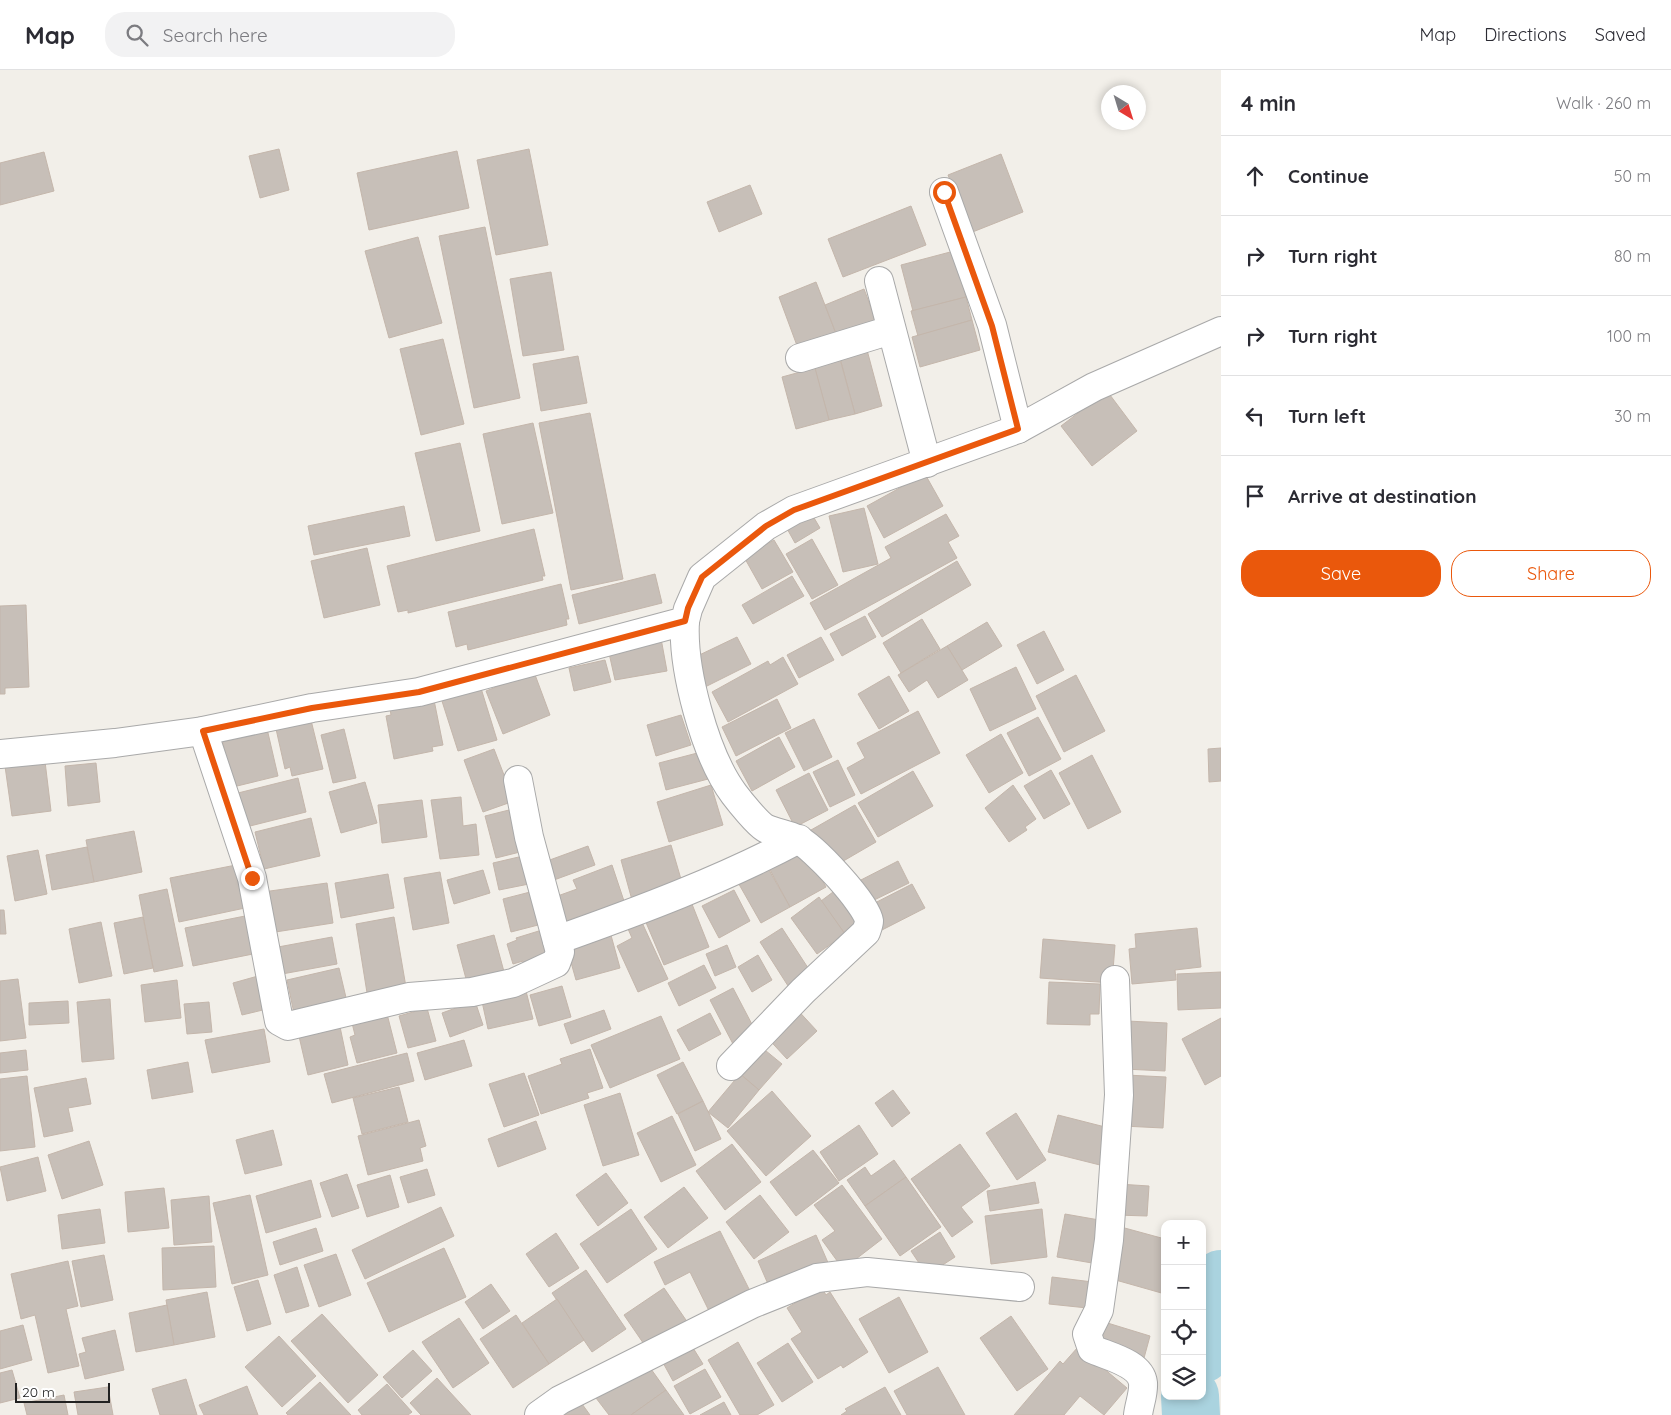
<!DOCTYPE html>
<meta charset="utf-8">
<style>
:root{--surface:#fff;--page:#f2f2f3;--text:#2b2b33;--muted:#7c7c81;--line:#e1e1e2;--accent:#ea580c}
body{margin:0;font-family:Quicksand,sans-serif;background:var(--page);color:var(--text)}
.controls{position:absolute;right:15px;bottom:15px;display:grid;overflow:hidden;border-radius:10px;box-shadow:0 2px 8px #0003}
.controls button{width:45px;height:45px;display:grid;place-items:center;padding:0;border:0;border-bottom:1px solid var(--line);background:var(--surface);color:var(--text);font:25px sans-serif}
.compass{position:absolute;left:1101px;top:15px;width:45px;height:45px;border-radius:50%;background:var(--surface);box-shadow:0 2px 8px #0003;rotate:142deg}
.scale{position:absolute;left:15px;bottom:12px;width:95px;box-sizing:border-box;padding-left:5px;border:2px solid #222;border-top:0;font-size:14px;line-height:18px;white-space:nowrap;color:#222;-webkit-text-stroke:4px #fff;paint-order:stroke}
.stop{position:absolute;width:15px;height:15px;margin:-11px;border:4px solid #ea580c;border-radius:50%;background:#fff}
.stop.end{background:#ea580c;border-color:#fff;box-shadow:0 1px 5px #0008}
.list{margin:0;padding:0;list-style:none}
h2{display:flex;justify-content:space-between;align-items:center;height:65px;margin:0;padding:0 20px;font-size:21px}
h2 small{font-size:16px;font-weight:400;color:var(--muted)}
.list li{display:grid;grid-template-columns:32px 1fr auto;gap:15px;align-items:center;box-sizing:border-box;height:80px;padding:0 20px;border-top:1px solid var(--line)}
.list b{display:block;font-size:19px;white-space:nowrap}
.list em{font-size:16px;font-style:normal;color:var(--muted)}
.actions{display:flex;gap:10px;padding:15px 20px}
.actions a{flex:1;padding:11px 0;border:1px solid var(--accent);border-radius:20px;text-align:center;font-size:18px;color:var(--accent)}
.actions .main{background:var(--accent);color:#fff}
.icon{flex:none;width:28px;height:28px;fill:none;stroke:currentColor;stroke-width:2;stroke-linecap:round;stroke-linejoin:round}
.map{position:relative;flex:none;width:1221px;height:1345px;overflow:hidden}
header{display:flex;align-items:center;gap:30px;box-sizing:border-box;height:70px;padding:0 25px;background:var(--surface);border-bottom:1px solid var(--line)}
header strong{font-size:24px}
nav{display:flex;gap:28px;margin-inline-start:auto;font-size:18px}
.search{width:350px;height:45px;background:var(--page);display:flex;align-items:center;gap:12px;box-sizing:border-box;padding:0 18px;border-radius:20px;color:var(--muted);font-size:19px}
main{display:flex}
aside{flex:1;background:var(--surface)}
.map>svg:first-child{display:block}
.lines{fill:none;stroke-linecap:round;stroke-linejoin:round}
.river{stroke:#aad3df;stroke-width:58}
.building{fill:#c7bfb8;stroke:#c4b6ab}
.minor-casing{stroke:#a9a9a9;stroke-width:30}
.minor{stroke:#fff;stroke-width:28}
.route{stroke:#ea580c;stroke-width:6}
</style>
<header>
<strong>Map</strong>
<div class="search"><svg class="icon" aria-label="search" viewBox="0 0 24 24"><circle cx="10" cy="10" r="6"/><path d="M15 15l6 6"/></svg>Search here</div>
<nav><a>Map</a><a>Directions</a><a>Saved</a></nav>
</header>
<main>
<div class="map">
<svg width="1221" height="1345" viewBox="0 0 1221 1345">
<rect width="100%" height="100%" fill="#f2efe9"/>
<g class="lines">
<g class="river">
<polyline points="1202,1284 1221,1209"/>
<polyline points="1190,1326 1191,1345"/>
</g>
</g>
<g class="building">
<polygon points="279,79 289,120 260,128 249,86"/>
<polygon points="529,79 548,175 496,185 477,90"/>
<polygon points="457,81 469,138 369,160 357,103"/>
<polygon points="44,82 54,121 0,135 0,93"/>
<polygon points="1001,84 1023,142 970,163 948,105"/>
<polygon points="750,115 762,144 719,162 707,132"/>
<polygon points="911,136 926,175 843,207 828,169"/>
<polygon points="485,157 520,328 474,338 439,166"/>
<polygon points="418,167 442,253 389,268 365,181"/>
<polygon points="954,181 966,227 913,241 901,195"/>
<polygon points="551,202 564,280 523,286 510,209"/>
<polygon points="816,212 837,266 799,281 779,227"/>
<polygon points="864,219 876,251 837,266 825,235"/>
<polygon points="966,227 972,250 918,266 911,241"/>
<polygon points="972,250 980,280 920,297 912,267"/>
<polygon points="443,269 464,354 421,365 400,279"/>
<polygon points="867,280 882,336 855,344 840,288"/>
<polygon points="578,286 587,333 541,341 533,294"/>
<polygon points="840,289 855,344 829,350 814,296"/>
<polygon points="815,298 829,350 796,359 782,307"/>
<polygon points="1107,321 1137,361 1092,396 1061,356"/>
<polygon points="590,343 623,509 571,520 539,353"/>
<polygon points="533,353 553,443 502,454 483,364"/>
<polygon points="460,373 480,461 436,471 415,383"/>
<polygon points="925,404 943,436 884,468 867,436"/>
<polygon points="404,436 410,466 314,485 308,456"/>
<polygon points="864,438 878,494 843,502 829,446"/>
<polygon points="810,441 820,458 795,473 785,455"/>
<polygon points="946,444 959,466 948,472 957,488 825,560 810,533 891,488 885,477"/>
<polygon points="534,459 545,506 542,506 543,510 408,543 408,540 398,542 387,496"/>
<polygon points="812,469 838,515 812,529 786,484"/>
<polygon points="774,470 793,502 762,519 744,487"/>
<polygon points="367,478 380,535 324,548 311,491"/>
<polygon points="957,491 971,515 882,567 868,544"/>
<polygon points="655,504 662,533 579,554 572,525"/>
<polygon points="792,506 804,526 753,554 742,535"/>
<polygon points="561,514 569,549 566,549 567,555 468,580 467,574 456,577 448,542"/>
<polygon points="26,535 29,617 5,618 5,624 0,624 0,536"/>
<polygon points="865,546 876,567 842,586 830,564"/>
<polygon points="922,549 940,579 901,603 883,573"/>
<polygon points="987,552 1002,576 962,600 947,576"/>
<polygon points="1044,561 1064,600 1037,614 1017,575"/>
<polygon points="660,563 667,601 615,610 607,574"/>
<polygon points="737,567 751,594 705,617 691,589"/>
<polygon points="821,567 834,590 799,608 787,585"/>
<polygon points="947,576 968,610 938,628 927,610 909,622 898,605"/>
<polygon points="783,587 798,614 728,652 712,622 768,591 770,595"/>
<polygon points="605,590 611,612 574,621 569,598"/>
<polygon points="1016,597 1036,639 990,661 970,619"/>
<polygon points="534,602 550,645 503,664 486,621"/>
<polygon points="1076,605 1105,661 1064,682 1036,626"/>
<polygon points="889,606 909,641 879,659 858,624"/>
<polygon points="480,615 497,670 458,681 441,628"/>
<polygon points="777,629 791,658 736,686 722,657"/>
<polygon points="434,630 443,675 432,677 433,681 394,689 386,646 391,645 390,639"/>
<polygon points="918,641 940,683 861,724 847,698 865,688 857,673"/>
<polygon points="309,642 323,699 292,706 290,697 285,699 274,650"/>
<polygon points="681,645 691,675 656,686 647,655"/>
<polygon points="1038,647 1061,689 1029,706 1007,663"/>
<polygon points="814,649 832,687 804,701 785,663"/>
<polygon points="265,650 278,706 233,717 220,660"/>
<polygon points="344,659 356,708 333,713 321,665"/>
<polygon points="1001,664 1023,703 989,723 966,685"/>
<polygon points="779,667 795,697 752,721 736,691"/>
<polygon points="1221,678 1221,711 1209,712 1208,679"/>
<polygon points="494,679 514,731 483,742 464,690"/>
<polygon points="705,681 712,708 666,720 659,693"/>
<polygon points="44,683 51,741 12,746 4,689"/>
<polygon points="1092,685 1121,742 1088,759 1059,703"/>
<polygon points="838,690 855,725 830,737 813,702"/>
<polygon points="96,693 100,732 68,736 65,696"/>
<polygon points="1051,700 1070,734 1044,749 1024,716"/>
<polygon points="913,701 933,736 878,767 858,733"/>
<polygon points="809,703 828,740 795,757 776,720"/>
<polygon points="298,708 306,742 246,757 238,723"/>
<polygon points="365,712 377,753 341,763 329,722"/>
<polygon points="711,715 723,755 669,772 657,732"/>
<polygon points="1013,715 1036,749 1025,757 1027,760 1009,772 985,738"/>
<polygon points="461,727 463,756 476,754 479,785 440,789 431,730"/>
<polygon points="422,730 427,767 382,773 378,735"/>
<polygon points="855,735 876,772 833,797 811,760"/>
<polygon points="509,740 520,782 496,788 485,746"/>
<polygon points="311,748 320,786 264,799 255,762"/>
<polygon points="134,761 142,802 94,812 86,770"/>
<polygon points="671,775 683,816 632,830 621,790"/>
<polygon points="588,776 595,795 554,810 547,791"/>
<polygon points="87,777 94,812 52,820 46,785"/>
<polygon points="804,778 826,817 790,837 769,798"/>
<polygon points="38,780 47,824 15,831 7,786"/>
<polygon points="523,786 529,814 499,820 493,793"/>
<polygon points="898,791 909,813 868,833 857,812"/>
<polygon points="765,793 790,837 761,853 736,809"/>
<polygon points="236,795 245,838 179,852 170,808"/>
<polygon points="612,795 627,840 564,863 552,828 577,819 573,810"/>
<polygon points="483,800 490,823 454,834 447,810"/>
<polygon points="440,802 449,853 413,860 404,808"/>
<polygon points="388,804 394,838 341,848 335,813"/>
<polygon points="327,813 333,853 269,863 263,822"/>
<polygon points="912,814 925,838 880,861 867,837"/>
<polygon points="841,816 865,849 845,864 821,831"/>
<polygon points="167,819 183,896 154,902 139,825"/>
<polygon points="734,820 750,851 719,868 702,836"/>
<polygon points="534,821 542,854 511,862 503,829"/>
<polygon points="688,824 709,877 664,895 642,843"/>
<polygon points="819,827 845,864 817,884 791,848"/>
<polygon points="0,840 4,840 6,864 0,864"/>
<polygon points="250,845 258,883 193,896 185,858"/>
<polygon points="639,846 668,909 638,922 617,876 632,868 625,852"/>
<polygon points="143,847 153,898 124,904 114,853"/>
<polygon points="394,847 407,923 368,929 356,854"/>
<polygon points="101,852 112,906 79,913 69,859"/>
<polygon points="609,858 620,898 576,910 565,871"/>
<polygon points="782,858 812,904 790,919 760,872"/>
<polygon points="1197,858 1201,897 1175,900 1176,910 1132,914 1129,879 1136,878 1135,864"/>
<polygon points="542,860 551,889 524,896 523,891 513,894 507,874 517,870 516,868"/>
<polygon points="494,865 506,909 469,920 457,875"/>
<polygon points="332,867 337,894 282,904 278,877"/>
<polygon points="1043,869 1115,875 1112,913 1040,908"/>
<polygon points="727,875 736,897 715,906 706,884"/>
<polygon points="758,885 772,910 752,922 738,897"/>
<polygon points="704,895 716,918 679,936 668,913"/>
<polygon points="339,898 348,936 295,948 287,910"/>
<polygon points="1221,902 1221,938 1178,940 1177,904"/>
<polygon points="258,906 267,939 242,945 233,913"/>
<polygon points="18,909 26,968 0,971 0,911"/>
<polygon points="177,910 181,948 145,952 141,915"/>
<polygon points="1049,912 1100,914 1099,944 1090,944 1090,955 1047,954"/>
<polygon points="562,916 571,947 539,956 530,925"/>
<polygon points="525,917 533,949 488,959 481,927"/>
<polygon points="733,918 756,962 733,974 710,930"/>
<polygon points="110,929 114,989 82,992 77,932"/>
<polygon points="68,931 69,953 29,955 29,933"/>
<polygon points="475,931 483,955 450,967 442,943"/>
<polygon points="209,932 212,962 187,964 184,934"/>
<polygon points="793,935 817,961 787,989 763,963"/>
<polygon points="427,938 436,971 408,978 399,946"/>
<polygon points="386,940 397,983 357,993 350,967 355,965 351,949"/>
<polygon points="604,940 611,959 571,974 564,954"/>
<polygon points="710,943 721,964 689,981 677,960"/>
<polygon points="661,946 680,989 610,1018 591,975"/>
<polygon points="1221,948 1221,1006 1205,1015 1182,969"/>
<polygon points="1127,951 1167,953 1165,1001 1124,999"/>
<polygon points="339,952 348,995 308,1005 298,962"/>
<polygon points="264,959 270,992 212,1003 205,970"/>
<polygon points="464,970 472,996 425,1010 417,983"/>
<polygon points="760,976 782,994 759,1020 738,1002"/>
<polygon points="590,979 603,1018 587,1023 589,1028 541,1044 528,1006 562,994 560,989"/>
<polygon points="26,980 28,1000 0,1003 0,983"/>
<polygon points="407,983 414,1011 332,1033 324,1004"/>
<polygon points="188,992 193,1022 152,1029 147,1000"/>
<polygon points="683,992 703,1031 677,1044 657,1005"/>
<polygon points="524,1003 539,1045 504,1057 489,1014"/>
<polygon points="740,1004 759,1020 728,1058 708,1042"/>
<polygon points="1126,1005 1166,1007 1163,1058 1123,1056"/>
<polygon points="27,1006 35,1077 0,1081 0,1009"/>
<polygon points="86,1008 91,1034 68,1038 73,1061 44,1067 34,1018"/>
<polygon points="399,1017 408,1052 362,1064 353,1028"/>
<polygon points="893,1020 910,1043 892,1057 875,1033"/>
<polygon points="772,1021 811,1066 766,1106 727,1061"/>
<polygon points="620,1023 639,1085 603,1096 584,1035"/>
<polygon points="703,1031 721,1069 695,1081 678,1044"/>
<polygon points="1016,1043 1046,1090 1017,1110 986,1063"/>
<polygon points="1058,1045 1113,1059 1104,1096 1048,1082"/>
<polygon points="672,1046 696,1095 661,1112 637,1063"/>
<polygon points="419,1050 426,1076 420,1078 423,1091 368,1105 358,1066"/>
<polygon points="536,1051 546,1079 498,1097 488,1069"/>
<polygon points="859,1055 878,1084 839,1111 820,1082"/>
<polygon points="273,1060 282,1095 245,1104 236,1070"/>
<polygon points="89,1071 103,1115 62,1129 48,1085"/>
<polygon points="732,1074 761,1112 725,1140 696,1101"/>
<polygon points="960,1074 990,1116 961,1137 973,1152 952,1167 911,1109"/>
<polygon points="813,1080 839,1113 796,1146 770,1112"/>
<polygon points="38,1087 46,1121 7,1131 0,1097"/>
<polygon points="894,1090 906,1107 865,1136 847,1110 865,1097 871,1106"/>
<polygon points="427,1099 435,1125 408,1133 400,1107"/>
<polygon points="606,1103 628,1133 598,1156 576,1125"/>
<polygon points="347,1104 359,1138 332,1147 320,1113"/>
<polygon points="390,1105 399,1137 367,1147 357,1115"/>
<polygon points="906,1107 941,1157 900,1186 865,1136"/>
<polygon points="311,1110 321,1147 266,1163 256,1126"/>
<polygon points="1035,1112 1039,1133 990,1141 987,1121"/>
<polygon points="1118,1114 1149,1116 1147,1146 1116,1145"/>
<polygon points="842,1115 882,1169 843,1199 822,1170 835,1161 814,1135"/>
<polygon points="684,1117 708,1148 668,1178 644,1147"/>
<polygon points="164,1118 169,1158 128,1162 125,1122"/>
<polygon points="250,1125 268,1205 232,1214 213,1133"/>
<polygon points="760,1125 789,1162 754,1189 726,1152"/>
<polygon points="209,1126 212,1172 174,1175 171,1130"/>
<polygon points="441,1137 454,1166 365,1209 352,1180"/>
<polygon points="100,1139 105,1173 62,1179 58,1145"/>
<polygon points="631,1139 657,1179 607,1213 580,1174"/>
<polygon points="1042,1139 1047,1187 991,1194 985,1146"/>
<polygon points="1065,1144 1105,1151 1098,1194 1057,1187"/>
<polygon points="1121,1157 1165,1169 1165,1224 1105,1207"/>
<polygon points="316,1158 323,1181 280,1195 273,1172"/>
<polygon points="720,1161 751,1223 710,1243 690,1202 665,1215 654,1192"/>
<polygon points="940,1162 955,1187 927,1205 911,1181"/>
<polygon points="556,1163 579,1198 549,1217 526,1184"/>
<polygon points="816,1165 829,1195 771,1221 758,1191"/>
<polygon points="214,1176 216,1217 163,1220 162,1178"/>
<polygon points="444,1178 466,1227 389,1262 367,1213"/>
<polygon points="336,1184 351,1225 319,1237 304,1195"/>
<polygon points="104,1185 113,1230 81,1237 72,1191"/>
<polygon points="68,1191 78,1236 66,1239 79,1296 48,1303 35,1245 21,1249 11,1204"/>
<polygon points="297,1197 309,1236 286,1243 274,1205"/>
<polygon points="586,1200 626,1259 592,1282 552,1223"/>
<polygon points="1052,1207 1101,1213 1097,1239 1049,1234"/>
<polygon points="258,1210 271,1254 247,1261 234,1217"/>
<polygon points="491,1214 510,1241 483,1259 465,1232"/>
<polygon points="821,1217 826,1225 830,1222 868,1282 843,1298 841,1295 818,1309 791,1269 802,1262 787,1238"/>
<polygon points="664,1218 688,1253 648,1280 624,1245"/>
<polygon points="207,1222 215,1267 174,1275 166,1230"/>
<polygon points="899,1227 928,1282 889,1303 859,1249"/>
<polygon points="557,1229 584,1270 549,1294 522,1253"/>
<polygon points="167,1235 174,1275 136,1282 129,1243"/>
<polygon points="322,1244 378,1305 348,1333 291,1271"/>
<polygon points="516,1245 549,1294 513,1318 480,1269"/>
<polygon points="1011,1246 1048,1299 1017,1321 980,1268"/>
<polygon points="459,1248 489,1293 453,1318 422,1272"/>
<polygon points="1101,1251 1150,1266 1144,1288 1095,1273"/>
<polygon points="23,1255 32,1290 0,1299 0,1261"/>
<polygon points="115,1260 124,1300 85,1309 79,1284 86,1282 82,1268"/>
<polygon points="279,1266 316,1306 282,1337 245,1297"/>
<polygon points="738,1272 774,1335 757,1345 740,1345 708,1290"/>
<polygon points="690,1273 703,1294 673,1311 661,1289"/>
<polygon points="788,1273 813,1312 782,1332 757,1293"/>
<polygon points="1078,1277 1127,1318 1104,1345 1080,1326 1064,1345 1014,1345 1060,1291 1063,1294"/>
<polygon points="413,1280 432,1301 402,1328 383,1307"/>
<polygon points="646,1292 666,1320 631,1345 609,1345 596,1328"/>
<polygon points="938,1297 965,1345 907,1345 894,1321"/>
<polygon points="705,1299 721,1327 690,1344 674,1316"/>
<polygon points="12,1300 20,1328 0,1333 0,1303"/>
<polygon points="437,1308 471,1345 421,1345 410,1333"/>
<polygon points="186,1309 197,1345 160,1345 152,1319"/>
<polygon points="320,1312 351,1345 288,1345 286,1343"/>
<polygon points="387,1314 412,1342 408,1345 362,1345 358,1340"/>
<polygon points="247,1316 258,1345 204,1345 199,1335"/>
<polygon points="108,1317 113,1345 78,1345 74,1322"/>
<polygon points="885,1317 901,1345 841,1345 847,1341 845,1339"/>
<polygon points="666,1320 684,1345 631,1345"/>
<polygon points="64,1325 68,1345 27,1345 24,1333"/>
<polygon points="577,1327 590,1345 552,1345"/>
<polygon points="724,1332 731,1345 700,1345"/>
</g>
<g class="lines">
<defs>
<g id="minor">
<polyline points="944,122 992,255 1018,359"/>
<polyline points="879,211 927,393"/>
<polyline points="800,288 891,260"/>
<path d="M 685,551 C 682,599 705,685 734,724 C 740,732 757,753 765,758 C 775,763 787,764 797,769 C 813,776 867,834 869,851 C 869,854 867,859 866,862 L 803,921 L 731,996"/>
<polyline points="203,661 252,808 279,951 288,956 409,927 472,922 513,913 556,893 560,882 529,767 518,710"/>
<polyline points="0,684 115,673 203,661 312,638 419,622 685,551 688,539 702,507 766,456 794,440 1018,359 1094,317 1221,261"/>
<path d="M 557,870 C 639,841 722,810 799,769"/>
<path d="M 1115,910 L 1119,1025 L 1109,1170 L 1099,1240 L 1087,1264 L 1092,1279 C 1107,1286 1141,1293 1143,1313 C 1144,1323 1139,1335 1138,1345"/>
<polyline points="539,1345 560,1330 752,1234 817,1208 867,1202 1020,1217"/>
</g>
</defs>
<use href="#minor" class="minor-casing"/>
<use href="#minor" class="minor"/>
</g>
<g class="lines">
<polyline class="route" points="252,808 203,661 312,638 419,622 685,551 688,538 702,507 766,456 794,440 1018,359 992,256 944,122"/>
</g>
</svg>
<div class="controls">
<button>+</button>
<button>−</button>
<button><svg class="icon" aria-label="locate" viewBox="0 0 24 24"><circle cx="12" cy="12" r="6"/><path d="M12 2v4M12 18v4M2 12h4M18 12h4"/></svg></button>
<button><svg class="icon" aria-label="layers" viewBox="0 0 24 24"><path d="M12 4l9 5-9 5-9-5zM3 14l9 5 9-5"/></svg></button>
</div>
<svg class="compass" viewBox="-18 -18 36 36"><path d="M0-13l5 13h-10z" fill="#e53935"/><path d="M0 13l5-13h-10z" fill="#7c7c81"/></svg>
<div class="scale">20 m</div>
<div class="stop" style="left:944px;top:122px"></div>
<div class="stop end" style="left:252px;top:808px"></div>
</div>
<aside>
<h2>4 min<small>Walk · 260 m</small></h2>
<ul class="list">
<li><svg class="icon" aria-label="ahead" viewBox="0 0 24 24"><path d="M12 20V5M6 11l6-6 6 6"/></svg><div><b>Continue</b></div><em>50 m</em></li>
<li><svg class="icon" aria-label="right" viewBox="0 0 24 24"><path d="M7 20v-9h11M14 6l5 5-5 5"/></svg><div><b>Turn right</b></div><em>80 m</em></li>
<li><svg class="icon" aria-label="right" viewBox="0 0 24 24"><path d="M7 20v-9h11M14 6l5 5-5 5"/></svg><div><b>Turn right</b></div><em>100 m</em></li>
<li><svg class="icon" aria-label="left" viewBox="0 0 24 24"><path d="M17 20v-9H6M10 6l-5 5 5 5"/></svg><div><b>Turn left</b></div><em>30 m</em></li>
<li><svg class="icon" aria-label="arrive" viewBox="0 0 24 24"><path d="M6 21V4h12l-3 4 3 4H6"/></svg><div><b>Arrive at destination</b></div></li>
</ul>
<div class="actions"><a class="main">Save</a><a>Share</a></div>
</aside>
</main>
